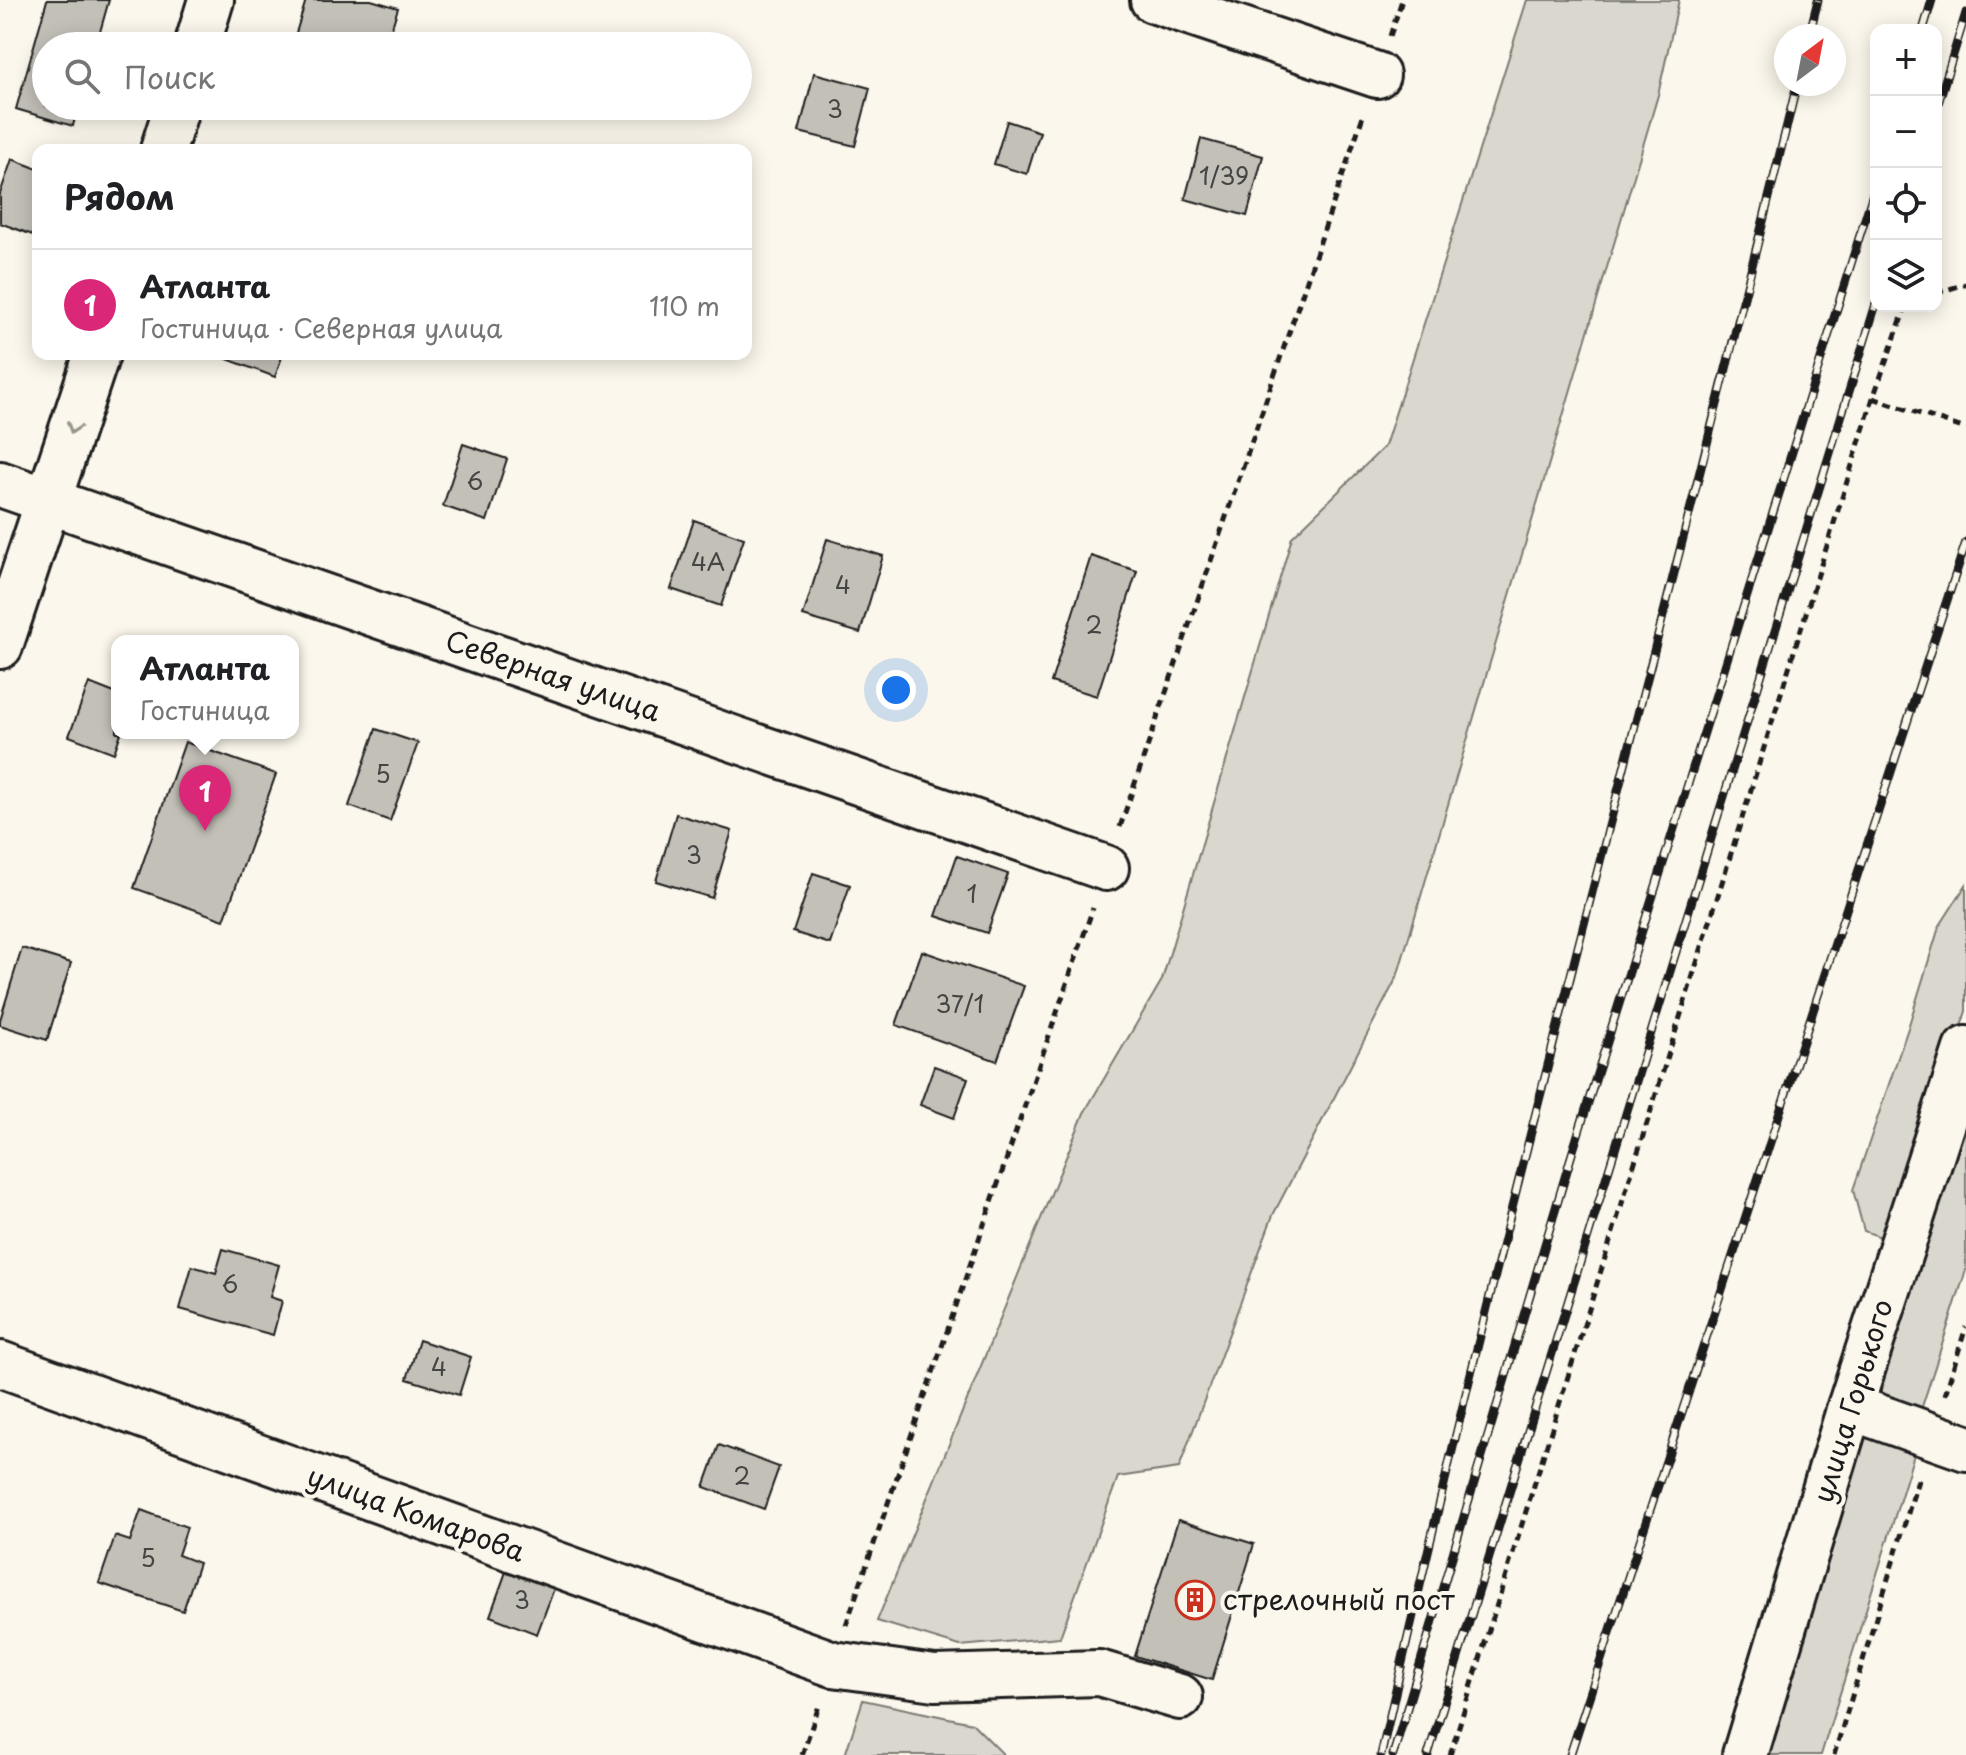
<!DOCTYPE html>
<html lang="ru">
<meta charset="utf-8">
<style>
:root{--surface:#fff;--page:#f2f2f2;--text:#202124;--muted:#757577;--line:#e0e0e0;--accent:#db2777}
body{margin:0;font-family:"Playpen Sans",sans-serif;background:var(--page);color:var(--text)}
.controls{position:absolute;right:24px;top:24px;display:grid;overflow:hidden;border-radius:16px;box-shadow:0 4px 20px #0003}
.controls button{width:72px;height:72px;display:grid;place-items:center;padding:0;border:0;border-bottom:2px solid var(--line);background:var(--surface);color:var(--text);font:40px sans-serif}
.compass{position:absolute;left:1774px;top:24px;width:72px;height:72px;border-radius:50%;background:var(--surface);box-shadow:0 4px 20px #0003;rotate:32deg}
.you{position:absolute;left:896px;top:690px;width:28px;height:28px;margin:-20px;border:6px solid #fff;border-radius:50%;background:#1a73e8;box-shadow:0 0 0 12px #1a73e833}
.badge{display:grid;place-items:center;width:52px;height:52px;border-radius:50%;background:var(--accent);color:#fff;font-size:26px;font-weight:700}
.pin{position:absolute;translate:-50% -66px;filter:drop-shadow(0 2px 4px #0008)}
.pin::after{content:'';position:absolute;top:42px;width:28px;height:24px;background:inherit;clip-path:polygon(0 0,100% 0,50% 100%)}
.popup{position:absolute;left:111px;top:635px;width:188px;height:104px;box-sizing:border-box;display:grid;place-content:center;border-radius:16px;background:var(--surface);filter:drop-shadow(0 2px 6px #0005);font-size:26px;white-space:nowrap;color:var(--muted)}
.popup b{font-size:30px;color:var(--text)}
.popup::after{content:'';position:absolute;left:50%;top:100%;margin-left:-16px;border:16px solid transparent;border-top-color:var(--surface)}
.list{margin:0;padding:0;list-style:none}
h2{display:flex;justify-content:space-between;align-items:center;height:104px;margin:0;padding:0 32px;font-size:34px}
h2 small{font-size:26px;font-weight:400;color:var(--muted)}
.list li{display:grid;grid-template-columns:52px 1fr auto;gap:24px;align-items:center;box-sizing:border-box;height:112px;padding:0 32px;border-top:2px solid var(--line)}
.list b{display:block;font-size:30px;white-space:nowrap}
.list p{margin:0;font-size:26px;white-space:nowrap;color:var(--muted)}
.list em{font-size:26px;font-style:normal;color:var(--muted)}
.icon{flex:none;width:44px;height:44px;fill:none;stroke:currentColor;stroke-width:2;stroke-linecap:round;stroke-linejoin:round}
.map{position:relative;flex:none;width:1966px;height:1755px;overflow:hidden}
.search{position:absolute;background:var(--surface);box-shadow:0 4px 20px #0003;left:32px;top:32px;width:720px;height:88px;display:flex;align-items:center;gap:20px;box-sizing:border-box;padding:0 28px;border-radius:44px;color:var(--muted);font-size:30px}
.panel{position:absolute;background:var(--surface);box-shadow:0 4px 20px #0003;left:32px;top:144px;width:720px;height:216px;border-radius:16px}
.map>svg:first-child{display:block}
.green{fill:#dad7ce;stroke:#7b7a75;stroke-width:2}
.building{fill:#c3c0b8;stroke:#1c1c1c;stroke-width:2}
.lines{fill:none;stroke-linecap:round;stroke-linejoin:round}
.minor-casing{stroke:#1c1c1c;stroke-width:50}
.path{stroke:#1c1c1c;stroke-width:5;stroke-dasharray:8 6;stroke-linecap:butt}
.minor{stroke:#fbf7ec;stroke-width:44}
.rail-casing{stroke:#1c1c1c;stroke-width:9}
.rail{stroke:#fbf7ec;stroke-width:6;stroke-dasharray:18;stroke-linecap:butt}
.oneway{stroke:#97948e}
.labels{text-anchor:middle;stroke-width:8;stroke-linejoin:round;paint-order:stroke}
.number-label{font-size:24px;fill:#464543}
.street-label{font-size:28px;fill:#1c1c1c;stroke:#fbf7ec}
.poi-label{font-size:28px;fill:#1c1c1c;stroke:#fbf7ec;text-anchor:start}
</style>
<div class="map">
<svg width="1966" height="1755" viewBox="0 0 1966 1755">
<rect width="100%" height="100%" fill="#fbf7ec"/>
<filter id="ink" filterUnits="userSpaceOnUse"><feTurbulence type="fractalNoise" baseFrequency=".0125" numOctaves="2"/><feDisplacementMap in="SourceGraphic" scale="16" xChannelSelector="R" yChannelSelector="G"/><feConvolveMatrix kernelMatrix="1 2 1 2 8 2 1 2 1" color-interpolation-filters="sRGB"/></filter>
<g filter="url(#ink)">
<g class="green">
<polygon points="1527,0 1679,0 1658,95 1397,977 1273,1215 1179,1468 1118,1477 1060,1637 960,1646 877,1621 1084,1113 1162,980 1292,537 1385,446"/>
<polygon points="1966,885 1966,1011 1892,1241 1864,1231 1853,1190 1908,1028 1939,927"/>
<polygon points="1966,1097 1966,1270 1920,1413 1869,1400"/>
<polygon points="1860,1429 1916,1448 1821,1755 1761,1755"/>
<polygon points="863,1700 972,1723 1004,1755 845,1755"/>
</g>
<g class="building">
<polygon points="47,0 109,0 96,46 46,46 46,106 78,106 73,126 16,109"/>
<polygon points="306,0 371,0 398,8 386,46 292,46"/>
<polygon points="814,73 870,88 855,146 799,132"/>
<polygon points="1007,121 1040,132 1027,174 994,164"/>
<polygon points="1201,139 1263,156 1247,216 1185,199"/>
<polygon points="12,159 38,169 38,237 0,223 0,194"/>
<polygon points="214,354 283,354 275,377"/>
<polygon points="463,444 507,459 487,521 443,506"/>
<polygon points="694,520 744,538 721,606 671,589"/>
<polygon points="827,539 883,556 860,633 803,616"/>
<polygon points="1091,556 1137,571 1097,696 1051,682"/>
<polygon points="89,683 117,694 117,733 121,733 114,753 69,736"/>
<polygon points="376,729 418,743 390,821 349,806"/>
<polygon points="185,742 276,774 224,920 134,888"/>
<polygon points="676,814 732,831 712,898 656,881"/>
<polygon points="957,856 1008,874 987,933 936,916"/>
<polygon points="813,873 850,885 830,944 793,932"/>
<polygon points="22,948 71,963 47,1040 0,1025 0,1020"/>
<polygon points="922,951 1024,986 997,1061 896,1025"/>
<polygon points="934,1066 968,1078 954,1118 920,1105"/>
<polygon points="223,1249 279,1265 270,1297 282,1301 273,1335 180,1309 192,1266 216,1273"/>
<polygon points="419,1340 471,1357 459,1395 407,1379"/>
<polygon points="719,1445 779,1467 764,1509 704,1487"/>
<polygon points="141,1510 187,1527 178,1555 199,1563 183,1611 99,1583 115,1536 130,1541"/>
<polygon points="1178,1520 1254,1544 1212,1680 1135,1656"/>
<polygon points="507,1569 555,1586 537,1634 490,1616"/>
</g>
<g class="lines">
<defs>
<g id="minor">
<polyline points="1153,0 1377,75"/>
<polyline points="197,46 211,0"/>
<polyline points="163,150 177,106"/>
<polyline points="0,484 1106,868"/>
<polyline points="0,646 97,354"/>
<polyline points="0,1364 833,1664 935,1678 1099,1673 1180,1697"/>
<polyline points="1850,1407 1966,1448"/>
<polyline points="1745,1755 1850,1407 1966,1049"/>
</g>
</defs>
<use href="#minor" class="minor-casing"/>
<g class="path">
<polyline points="1390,36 1402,0"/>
<polyline points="1936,293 1966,284"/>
<polyline points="1873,398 1966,429"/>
<polyline points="1120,827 1364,113"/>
<polyline points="1945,1395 1966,1327"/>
<polyline points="846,1625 1093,908"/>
<polyline points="802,1755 820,1703"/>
<polyline points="1450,1755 1873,398 1906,306"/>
<polyline points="1834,1755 1919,1477"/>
</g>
<use href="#minor" class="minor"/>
<defs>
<g id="rail">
<polyline points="1923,30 1932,0"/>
<polyline points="1809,36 1818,0"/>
<polyline points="1936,110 1966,13"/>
<path d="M 1381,1755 C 1507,1195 1661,642 1797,84"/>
<polyline points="1393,1755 1571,1157 1876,184"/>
<polyline points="1428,1755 1876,304"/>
<polyline points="1570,1755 1966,542"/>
</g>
</defs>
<use href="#rail" class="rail-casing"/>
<use href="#rail" class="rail"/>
</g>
<defs><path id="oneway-chevron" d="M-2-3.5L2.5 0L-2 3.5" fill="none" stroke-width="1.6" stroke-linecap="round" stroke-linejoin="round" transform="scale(2)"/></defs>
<use class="oneway" href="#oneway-chevron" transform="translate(73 428) rotate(108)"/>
</g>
<defs>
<symbol id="building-ring" viewBox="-11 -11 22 22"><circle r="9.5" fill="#fbf7ec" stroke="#c8321e" stroke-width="1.5"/><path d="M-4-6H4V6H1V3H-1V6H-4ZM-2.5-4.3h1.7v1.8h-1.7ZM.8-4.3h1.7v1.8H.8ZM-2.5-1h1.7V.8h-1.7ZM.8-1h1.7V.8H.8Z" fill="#c8321e"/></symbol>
</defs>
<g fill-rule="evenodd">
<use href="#building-ring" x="1173" y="1578" width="44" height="44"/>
</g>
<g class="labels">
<g class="number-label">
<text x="835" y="118">3</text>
<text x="1224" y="185">1/39</text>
<text x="475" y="490">6</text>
<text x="708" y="571">4А</text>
<text x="843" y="594">4</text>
<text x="1094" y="634">2</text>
<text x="383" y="783">5</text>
<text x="694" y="864">3</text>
<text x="972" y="903">1</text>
<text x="960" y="1013">37/1</text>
<text x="230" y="1293">6</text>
<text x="439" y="1376">4</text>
<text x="742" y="1485">2</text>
<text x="148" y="1567">5</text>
<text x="522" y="1609">3</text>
</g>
<g class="street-label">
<text transform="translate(553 676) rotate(19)" y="10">Северная улица</text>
<text transform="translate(1853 1401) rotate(-73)" y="10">улица Горького</text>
<text transform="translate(416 1514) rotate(20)" y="10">улица Комарова</text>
</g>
<g class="poi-label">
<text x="1223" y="1610">стрелочный пост</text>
</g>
</g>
</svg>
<div class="controls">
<button>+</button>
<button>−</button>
<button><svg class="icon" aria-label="locate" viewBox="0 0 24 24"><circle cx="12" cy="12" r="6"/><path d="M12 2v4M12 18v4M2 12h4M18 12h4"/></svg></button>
<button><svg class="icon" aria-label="layers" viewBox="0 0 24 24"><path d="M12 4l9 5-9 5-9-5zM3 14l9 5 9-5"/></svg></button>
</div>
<svg class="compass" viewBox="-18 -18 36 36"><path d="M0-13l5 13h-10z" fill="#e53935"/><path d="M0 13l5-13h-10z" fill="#757577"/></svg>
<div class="you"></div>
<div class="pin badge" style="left:205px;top:831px">1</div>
<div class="popup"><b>Атланта</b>Гостиница</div>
<div class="search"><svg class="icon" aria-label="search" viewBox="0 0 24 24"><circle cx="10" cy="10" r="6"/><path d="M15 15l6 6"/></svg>Поиск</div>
<section class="panel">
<h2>Рядом<small></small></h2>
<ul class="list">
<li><span class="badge">1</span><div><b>Атланта</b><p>Гостиница · Северная улица</p></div><em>110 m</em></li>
</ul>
</section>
</div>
